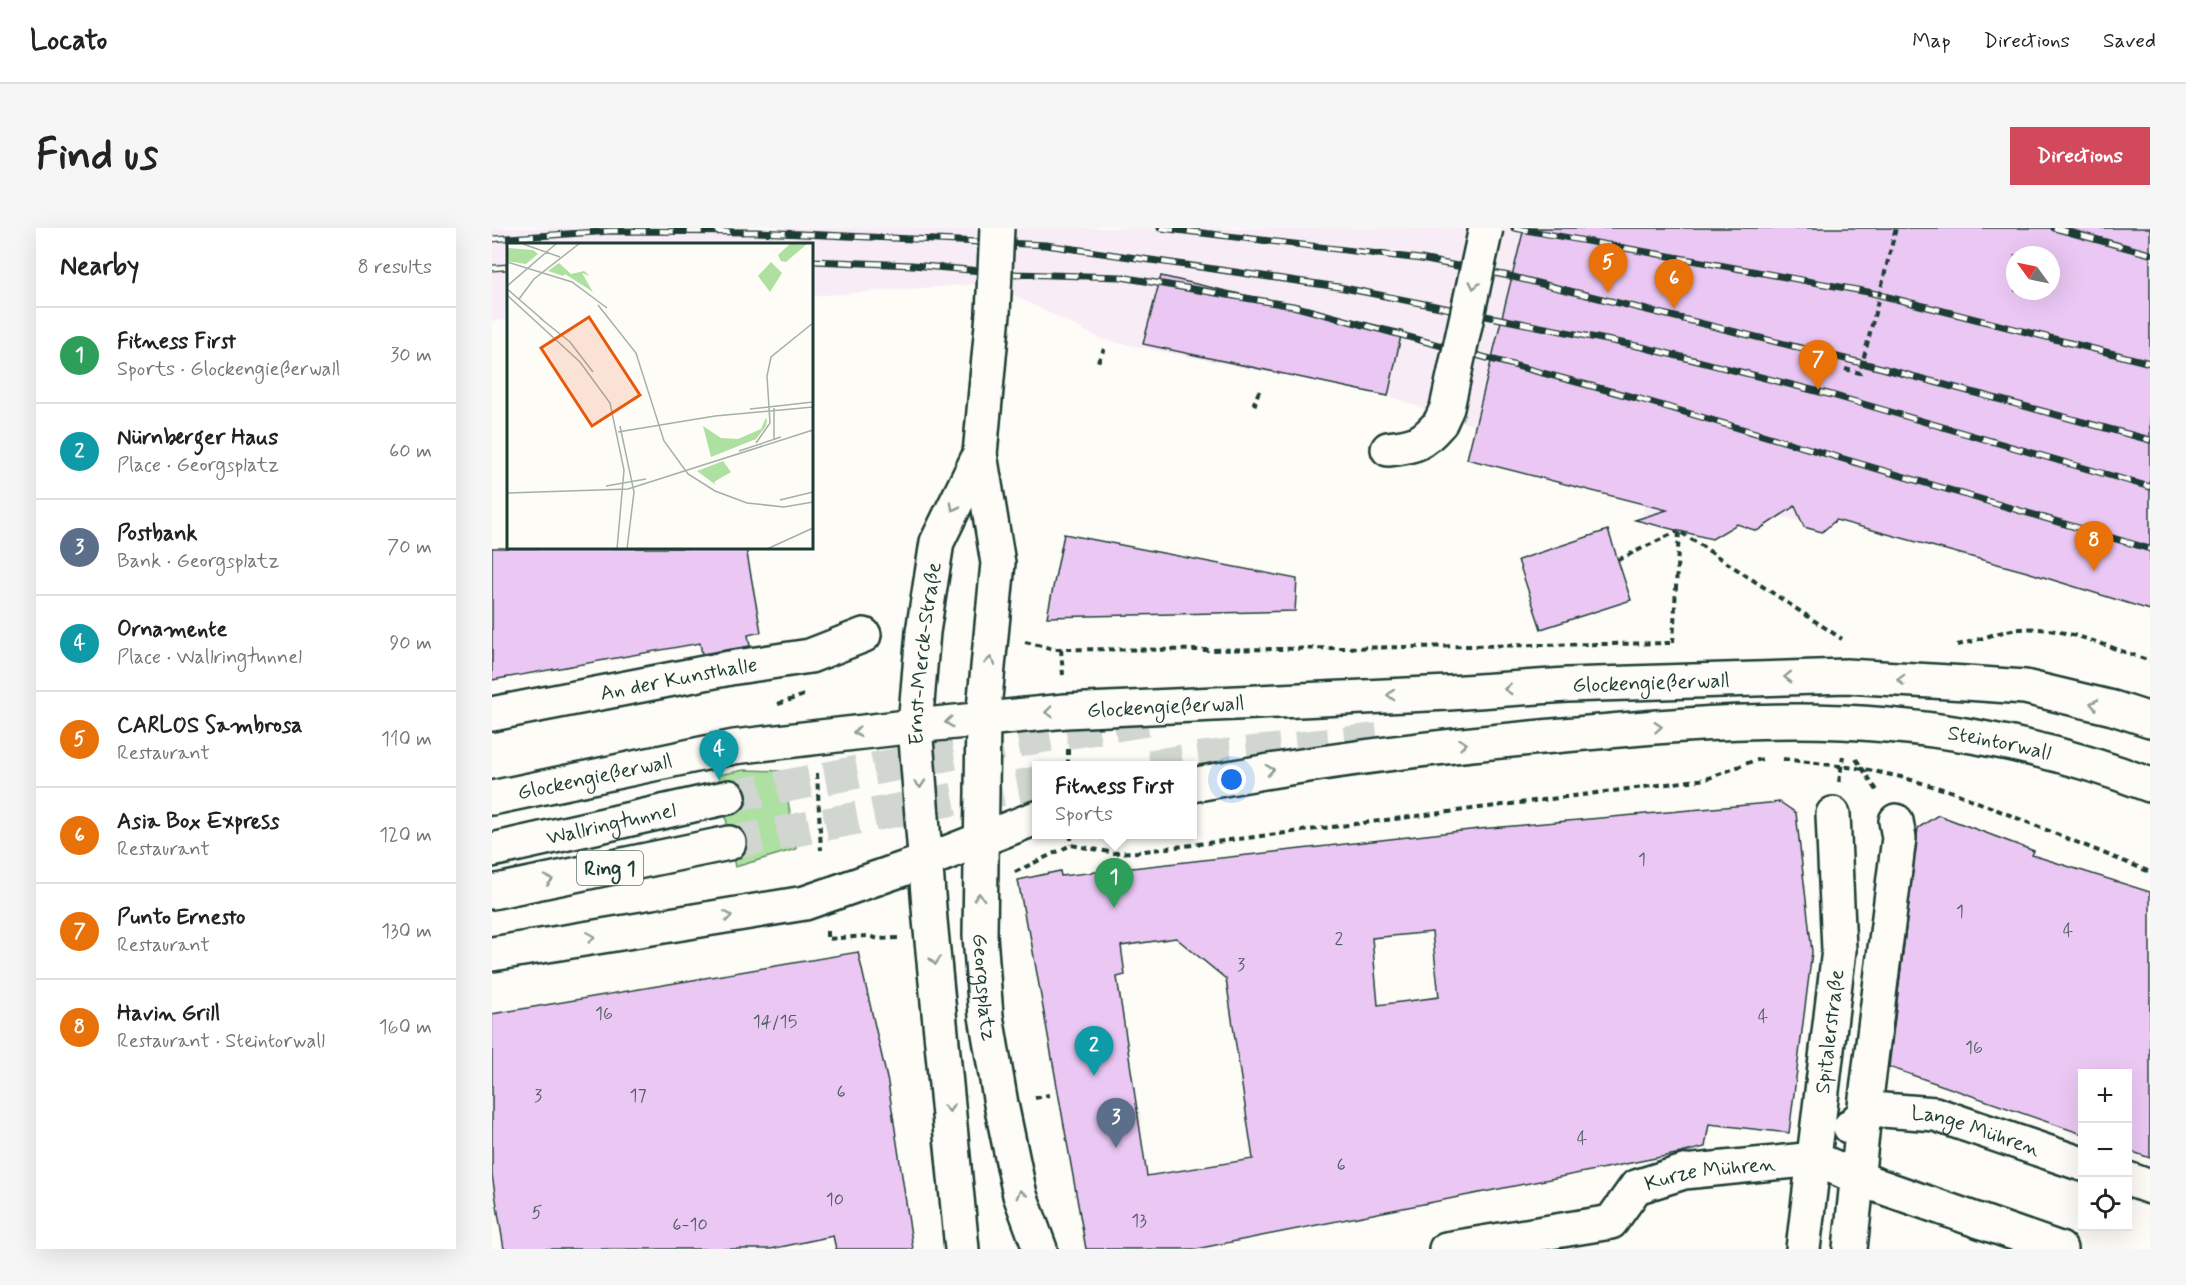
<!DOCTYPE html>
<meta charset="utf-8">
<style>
:root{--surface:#fff;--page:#f6f6f6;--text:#222;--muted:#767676;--line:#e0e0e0;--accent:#d1495b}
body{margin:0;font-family:Mynerve,sans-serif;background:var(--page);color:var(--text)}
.controls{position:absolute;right:18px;bottom:18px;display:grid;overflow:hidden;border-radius:0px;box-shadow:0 6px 24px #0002}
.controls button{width:54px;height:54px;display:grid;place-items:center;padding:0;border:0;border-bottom:2px solid var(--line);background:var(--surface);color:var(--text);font:30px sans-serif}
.compass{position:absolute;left:1514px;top:18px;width:54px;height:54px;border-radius:50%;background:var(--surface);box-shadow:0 6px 24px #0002;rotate:303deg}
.you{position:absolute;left:740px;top:552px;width:21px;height:21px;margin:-15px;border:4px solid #fff;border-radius:50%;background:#1a73e8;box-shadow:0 0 0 9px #1a73e833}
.badge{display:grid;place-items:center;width:39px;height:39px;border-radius:50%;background:var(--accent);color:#fff;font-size:20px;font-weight:700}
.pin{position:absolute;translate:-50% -50px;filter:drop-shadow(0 2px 3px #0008)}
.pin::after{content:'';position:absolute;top:32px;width:21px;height:18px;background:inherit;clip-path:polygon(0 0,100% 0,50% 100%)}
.popup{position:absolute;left:540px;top:533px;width:165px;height:78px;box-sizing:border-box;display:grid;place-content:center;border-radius:0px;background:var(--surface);filter:drop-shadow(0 2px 4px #0005);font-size:20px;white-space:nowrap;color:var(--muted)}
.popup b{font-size:22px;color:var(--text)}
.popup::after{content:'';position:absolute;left:50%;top:100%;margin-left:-12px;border:12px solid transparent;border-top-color:var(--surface)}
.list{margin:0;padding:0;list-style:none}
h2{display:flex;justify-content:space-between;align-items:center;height:78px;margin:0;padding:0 24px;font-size:26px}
h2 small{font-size:20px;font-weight:400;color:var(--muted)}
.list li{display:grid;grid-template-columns:39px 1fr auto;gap:18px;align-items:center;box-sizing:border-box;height:96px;padding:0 24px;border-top:2px solid var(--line)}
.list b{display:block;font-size:22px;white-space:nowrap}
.list p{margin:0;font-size:20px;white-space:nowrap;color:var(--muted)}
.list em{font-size:20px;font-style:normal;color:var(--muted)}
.icon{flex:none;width:33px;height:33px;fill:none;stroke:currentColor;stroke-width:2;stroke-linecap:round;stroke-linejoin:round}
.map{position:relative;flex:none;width:1658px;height:1021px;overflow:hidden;border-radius:0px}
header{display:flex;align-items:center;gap:36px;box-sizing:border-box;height:84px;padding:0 30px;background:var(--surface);border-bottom:2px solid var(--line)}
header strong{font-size:28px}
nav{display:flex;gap:33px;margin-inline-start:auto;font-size:21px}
.intro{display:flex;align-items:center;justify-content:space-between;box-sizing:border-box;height:144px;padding:0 36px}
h1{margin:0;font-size:42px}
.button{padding:15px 27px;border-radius:0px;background:var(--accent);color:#fff;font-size:21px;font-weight:700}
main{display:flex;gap:36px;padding:0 36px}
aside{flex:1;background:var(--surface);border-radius:0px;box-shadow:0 6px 24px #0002}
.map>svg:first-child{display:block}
.built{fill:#f8ecf6;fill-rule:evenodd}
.green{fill:#aee0a1;stroke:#668e6a;stroke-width:1.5}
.building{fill:#ebc8f4;stroke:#1f3d34;stroke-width:1.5;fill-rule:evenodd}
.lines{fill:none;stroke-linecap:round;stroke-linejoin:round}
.major-tunnel{stroke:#d1d6d0;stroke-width:33;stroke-dasharray:33 16;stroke-linecap:butt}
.minor-casing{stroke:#1f3d34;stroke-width:38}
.major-casing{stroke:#1f3d34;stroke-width:38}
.path{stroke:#1f3d34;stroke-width:4;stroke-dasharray:6 4.5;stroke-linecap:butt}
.minor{stroke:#fdfcf7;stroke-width:33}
.major{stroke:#fdfcf7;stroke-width:33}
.rail-casing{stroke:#1f3d34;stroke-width:7}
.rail{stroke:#fdfcf7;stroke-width:4.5;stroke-dasharray:14;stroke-linecap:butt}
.minor-bridge-casing{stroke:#1f3d34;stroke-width:38;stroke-linecap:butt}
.path-bridge{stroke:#1f3d34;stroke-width:4;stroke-dasharray:6 4.5;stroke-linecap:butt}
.minor-bridge{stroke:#fdfcf7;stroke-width:33}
.oneway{stroke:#8e9c96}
.labels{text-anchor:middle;stroke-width:4.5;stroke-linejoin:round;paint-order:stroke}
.number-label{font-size:18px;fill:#526064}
.shield{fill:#fdfcf7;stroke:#62766e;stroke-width:1.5}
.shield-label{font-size:20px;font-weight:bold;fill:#1f3d34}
.street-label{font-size:21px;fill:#1f3d34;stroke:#fdfcf7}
.inset-road{fill:none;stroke:#a4b0a9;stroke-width:1.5}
.view{fill:#e8590c;fill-opacity:0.15;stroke:#e8590c;stroke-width:3}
.inset-edge{fill:none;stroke:#1f3d34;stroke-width:3}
</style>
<header>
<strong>Locato</strong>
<nav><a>Map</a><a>Directions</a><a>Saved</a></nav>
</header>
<div class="intro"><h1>Find us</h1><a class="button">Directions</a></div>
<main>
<aside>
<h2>Nearby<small>8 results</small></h2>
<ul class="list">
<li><span class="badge" style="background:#2e9e5b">1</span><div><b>Fitness First</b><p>Sports · Glockengießerwall</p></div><em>30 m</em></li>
<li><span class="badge" style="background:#0f9aa8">2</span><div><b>Nürnberger Haus</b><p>Place · Georgsplatz</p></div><em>60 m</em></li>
<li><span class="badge" style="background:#5c6f8a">3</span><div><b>Postbank</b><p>Bank · Georgsplatz</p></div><em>70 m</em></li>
<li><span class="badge" style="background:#0f9aa8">4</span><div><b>Ornamente</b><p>Place · Wallringtunnel</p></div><em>90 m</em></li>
<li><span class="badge" style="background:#e8710a">5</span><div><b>CARLOS Sambrosa</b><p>Restaurant</p></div><em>110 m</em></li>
<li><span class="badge" style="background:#e8710a">6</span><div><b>Asia Box Express</b><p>Restaurant</p></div><em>120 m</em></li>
<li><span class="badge" style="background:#e8710a">7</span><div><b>Punto Ernesto</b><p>Restaurant</p></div><em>130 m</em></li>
<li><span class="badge" style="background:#e8710a">8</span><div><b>Havin Grill</b><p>Restaurant · Steintorwall</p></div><em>160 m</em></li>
</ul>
</aside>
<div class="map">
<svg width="1658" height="1021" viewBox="0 0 1658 1021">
<rect width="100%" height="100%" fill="#fdfcf7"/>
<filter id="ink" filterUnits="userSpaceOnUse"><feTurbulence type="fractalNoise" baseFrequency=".0167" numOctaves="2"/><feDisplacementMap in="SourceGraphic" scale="12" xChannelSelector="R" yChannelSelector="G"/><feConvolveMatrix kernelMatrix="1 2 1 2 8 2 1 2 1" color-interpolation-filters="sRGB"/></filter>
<g filter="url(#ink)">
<path class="built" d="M 0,0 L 1658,0 L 1658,382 L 1535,344 L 1337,290 L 1335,300 L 1330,304 L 1312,299 L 1310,294 L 1269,283 L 1270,300 L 1265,303 L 1258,301 L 1255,296 L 1232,290 L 1228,307 L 1220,311 L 1155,294 L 1150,287 L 1154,270 L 1115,261 L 1113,266 L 975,231 L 983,198 L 896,168 L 612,112 L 497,55 L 320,68 L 320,16 L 16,16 L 16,92 L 0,93 ZM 1523,27 L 1559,27 L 1559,63 L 1523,63 Z"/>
<polygon class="green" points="252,542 291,543 304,621 243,639 226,547"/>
<g class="building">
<path d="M 1032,0 L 1658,0 L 1658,382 L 1535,344 L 1344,292 L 1330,304 L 1312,299 L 1303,278 L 1265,303 L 1245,296 L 1220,311 L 1143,292 L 1175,282 L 975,231 ZM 1523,27 L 1559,27 L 1559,63 L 1523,63 Z"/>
<polygon points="669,48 910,103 896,168 651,116"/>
<polygon points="1116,302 1139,372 1049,401 1026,332"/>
<polygon points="572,306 805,351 803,383 555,389"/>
<polygon points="0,320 254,320 269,404 256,407 258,418 210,426 208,415 0,452"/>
<path d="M 1288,574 L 1304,585 L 1320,724 L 1297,905 L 1217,896 L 1213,919 L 1189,925 L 704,1021 L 594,1021 L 537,701 L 535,701 L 526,652 L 568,643 L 569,648 L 987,601 ZM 940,704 L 947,769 L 886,777 L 880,710 ZM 684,710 L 734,751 L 761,931 L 655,948 L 625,749 L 633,747 L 629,718 Z"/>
<polygon points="1446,587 1542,623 1540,627 1658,664 1658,930 1635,922 1635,846 1590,846 1590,906 1397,839 1426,600"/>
<polygon points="366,724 396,855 421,1021 344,1021 341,1008 279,1021 12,1021 0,947 0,786"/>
</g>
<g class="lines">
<g class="major-tunnel">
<polyline points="658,538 710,530 901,510"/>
<polyline points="237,569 541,510 668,490"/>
<polyline points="237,615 544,555"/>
</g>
<defs>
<g id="minor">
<path id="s1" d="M 501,86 L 488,226 L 506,335 L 491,491 L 488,707 L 494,788 L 509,876 L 528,967 L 548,1021"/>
<path d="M 896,221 C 923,218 930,216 948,195"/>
<path id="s2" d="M 0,486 L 238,440 L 318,428 L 372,407"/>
<path id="s3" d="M 1358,899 L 1372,886 L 1391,882 L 1443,886 L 1590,936"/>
<polyline points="1636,951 1658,959"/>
<path id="s4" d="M 470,1021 L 438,692 L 423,498 L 431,404 L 445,314 L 488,226"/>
<path id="s5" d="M 954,1021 L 1119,994 L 1144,959 L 1192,944 L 1323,931 L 1384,957 L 1568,1021"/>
<path id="s6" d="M 1311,1021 L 1347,722 L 1341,586"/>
<polyline points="1358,1021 1372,886 1407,610 1404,593"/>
</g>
<g id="major">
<path id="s7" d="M 700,557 C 823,533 947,518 1072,507 C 1149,500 1227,493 1305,493 C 1424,493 1547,514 1658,557"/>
<path id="s8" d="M 0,570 L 242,519 L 423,498 L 574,483 L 957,465 L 1075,457 L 1354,448 L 1474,455 L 1533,459 L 1621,480 L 1658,492"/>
<path id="s9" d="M 0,622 L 237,569"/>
<polyline points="0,664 237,615"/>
<polyline points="0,726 313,675 434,633 544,590"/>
</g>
</defs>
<use href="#minor" class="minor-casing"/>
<use href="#major" class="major-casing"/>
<g class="path">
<polyline points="605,131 607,132 612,121"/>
<polyline points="765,176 762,175 768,161"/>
<polyline points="1126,332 1186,303"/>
<polyline points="533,414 562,421 716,422 1178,415"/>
<polyline points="1181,415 1187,303 1350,411"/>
<path d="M 1465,417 C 1486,413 1506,403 1528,401 C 1569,397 1619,420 1658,433"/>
<polyline points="569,421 571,447"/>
<polyline points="286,476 315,466"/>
<polyline points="576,521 576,538"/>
<polyline points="1291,531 1372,541 1409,549 1461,564 1658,644"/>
<polyline points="1364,531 1386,564"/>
<polyline points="325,545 329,622"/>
<polyline points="1347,554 1351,528"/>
<polyline points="579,606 579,617"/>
<polyline points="523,644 579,617 623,625 645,624 1214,551 1261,533 1271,531"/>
<polyline points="335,703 335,711 376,708 387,711 406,710"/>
<polyline points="543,870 557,867"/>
</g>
<use href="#minor" class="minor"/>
<use href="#major" class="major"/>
<defs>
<g id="rail">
<polyline points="668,0 929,31 1017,48 1390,140 1658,212"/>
<polyline points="1022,0 1376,64 1658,135"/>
<polyline points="1562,0 1658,26"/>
<polyline points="0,11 119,3 265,4 554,17 847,59 1150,119 1340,167 1658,259"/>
<polyline points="320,33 420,37 524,46 629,49 801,78 1148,171 1658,321"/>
<polyline points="0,40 16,39"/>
</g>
</defs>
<use href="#rail" class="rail-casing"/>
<use href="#rail" class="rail"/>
<defs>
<g id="minor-bridge">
<polyline points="501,86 505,0"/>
<polyline points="948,195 955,180 994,0"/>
</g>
</defs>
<use href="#minor-bridge" class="minor-bridge-casing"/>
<polyline class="path-bridge" points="1353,141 1368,145 1404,0"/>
<use href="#minor-bridge" class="minor-bridge"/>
</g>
<defs><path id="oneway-chevron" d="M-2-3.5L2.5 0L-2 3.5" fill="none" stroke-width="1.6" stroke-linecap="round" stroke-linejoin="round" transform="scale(1.5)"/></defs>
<g class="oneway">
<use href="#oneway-chevron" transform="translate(982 57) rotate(102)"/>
<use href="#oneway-chevron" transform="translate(462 279) rotate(116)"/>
<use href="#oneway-chevron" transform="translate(498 433) rotate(-83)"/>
<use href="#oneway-chevron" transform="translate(1296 449) rotate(179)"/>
<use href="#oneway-chevron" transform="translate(1409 452) rotate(-178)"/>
<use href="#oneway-chevron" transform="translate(1016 461) rotate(176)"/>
<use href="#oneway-chevron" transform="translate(899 467) rotate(178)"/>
<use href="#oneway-chevron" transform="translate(1602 476) rotate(-167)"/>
<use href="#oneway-chevron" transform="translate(557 484) rotate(174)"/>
<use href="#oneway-chevron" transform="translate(457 494) rotate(174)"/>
<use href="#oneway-chevron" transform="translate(1166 499) rotate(-5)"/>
<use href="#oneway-chevron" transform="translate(365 504) rotate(174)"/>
<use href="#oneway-chevron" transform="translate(971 516) rotate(-5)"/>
<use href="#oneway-chevron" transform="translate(778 542) rotate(-9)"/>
<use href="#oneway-chevron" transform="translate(428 556) rotate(85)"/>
<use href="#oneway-chevron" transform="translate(57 652) rotate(-12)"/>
<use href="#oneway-chevron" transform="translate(487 669) rotate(-91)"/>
<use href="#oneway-chevron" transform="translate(236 688) rotate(-8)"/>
<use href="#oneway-chevron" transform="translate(99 709) rotate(-10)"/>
<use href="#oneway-chevron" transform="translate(443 733) rotate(84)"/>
<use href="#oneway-chevron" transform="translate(457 880) rotate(85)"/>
<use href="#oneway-chevron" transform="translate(529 966) rotate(-105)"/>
</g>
</g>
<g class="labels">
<g class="number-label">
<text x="1150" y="637">1</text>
<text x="1468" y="689">1</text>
<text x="1576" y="708">4</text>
<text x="847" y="716">2</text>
<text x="749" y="742">3</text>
<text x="112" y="791">16</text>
<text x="1271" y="794">4</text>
<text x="283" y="799">14/15</text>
<text x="1482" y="825">16</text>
<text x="349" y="869">6</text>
<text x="46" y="873">3</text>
<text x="146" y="873">17</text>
<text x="1090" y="916">4</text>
<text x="849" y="942">6</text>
<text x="343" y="977">10</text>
<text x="45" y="990">5</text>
<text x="647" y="998">13</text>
<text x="198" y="1002">6-10</text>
</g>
<rect class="shield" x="85" y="623" width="66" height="34" rx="4.5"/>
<g class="shield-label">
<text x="118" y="647">Ring 1</text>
</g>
<g class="street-label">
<text dy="7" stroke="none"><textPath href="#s4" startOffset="598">Ernst-Merck-Straße</textPath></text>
<text dy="7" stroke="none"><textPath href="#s2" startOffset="190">An der Kunsthalle</textPath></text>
<text dy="7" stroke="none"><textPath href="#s8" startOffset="1167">Glockengießerwall</textPath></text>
<text dy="7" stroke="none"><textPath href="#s8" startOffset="681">Glockengießerwall</textPath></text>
<text dy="7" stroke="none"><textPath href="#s7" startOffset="813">Steintorwall</textPath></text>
<text dy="7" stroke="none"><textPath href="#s8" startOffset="105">Glockengießerwall</textPath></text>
<text dy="7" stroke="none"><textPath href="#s9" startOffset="122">Wallringtunnel</textPath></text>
<text dy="7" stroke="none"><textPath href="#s1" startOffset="676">Georgsplatz</textPath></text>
<text dy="7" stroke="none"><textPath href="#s6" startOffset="219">Spitalerstraße</textPath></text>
<text dy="7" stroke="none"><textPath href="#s3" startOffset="134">Lange Mühren</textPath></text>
<text dy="7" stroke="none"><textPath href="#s5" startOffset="286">Kurze Mühren</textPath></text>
</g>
</g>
<g transform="translate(15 15)">
<rect width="306" height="306" fill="#fdfcf7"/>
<path d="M 284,0 L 300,1 L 279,19 L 274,18 L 271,12 ZM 0,5 L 26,7 L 31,11 L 19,21 L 0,18 ZM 264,19 L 275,30 L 263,49 L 251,33 ZM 52,20 L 64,31 L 77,28 L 83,33 L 75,30 L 86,49 L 58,31 L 56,33 L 41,28 ZM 259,175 L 260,177 L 259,183 L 249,196 L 204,214 L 196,183 L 214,195 L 231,196 L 254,186 ZM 216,218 L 224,229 L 207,239 L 209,242 L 190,228 Z" fill="#aee0a1"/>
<path class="inset-road" d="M 16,1 L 53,14M 0,19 L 65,39 L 100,65M 0,43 L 50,0M 0,46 L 36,77M 0,52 L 73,119 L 103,160 L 117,227 L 110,306M 12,56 L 27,36 L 73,0M 91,62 L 129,110 L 157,198 L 181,231 L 208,248 L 240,260 L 277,264 L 306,259M 33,75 L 63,99 L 86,129M 243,166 L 306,159M 113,183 L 127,249 L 120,306M 111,189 L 208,173 L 306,164M 267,197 L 267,165M 249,200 L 263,180 L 260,133 L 264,114 L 306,80M 232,208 L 274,194M 99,243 L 139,236M 0,250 L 121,246 L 306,187M 273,257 L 306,249M 260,306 L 306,285"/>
<path class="view" d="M 82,74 L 133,152 L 85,183 L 34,105 Z"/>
<rect width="306" height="306" class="inset-edge"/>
</g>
</svg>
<div class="controls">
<button>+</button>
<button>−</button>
<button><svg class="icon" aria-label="locate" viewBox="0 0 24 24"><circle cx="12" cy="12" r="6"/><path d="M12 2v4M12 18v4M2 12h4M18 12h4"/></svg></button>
</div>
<svg class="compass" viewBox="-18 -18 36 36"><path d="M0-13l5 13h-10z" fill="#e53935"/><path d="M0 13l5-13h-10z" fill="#767676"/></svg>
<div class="you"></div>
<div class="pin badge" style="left:622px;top:680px;background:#2e9e5b">1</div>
<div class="popup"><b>Fitness First</b>Sports</div>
<div class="pin badge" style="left:602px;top:848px;background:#0f9aa8">2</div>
<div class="pin badge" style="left:624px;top:920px;background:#5c6f8a">3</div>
<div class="pin badge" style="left:227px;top:552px;background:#0f9aa8">4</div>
<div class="pin badge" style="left:1116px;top:65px;background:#e8710a">5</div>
<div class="pin badge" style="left:1182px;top:81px;background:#e8710a">6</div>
<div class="pin badge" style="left:1326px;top:162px;background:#e8710a">7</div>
<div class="pin badge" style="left:1602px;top:343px;background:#e8710a">8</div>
</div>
</main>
